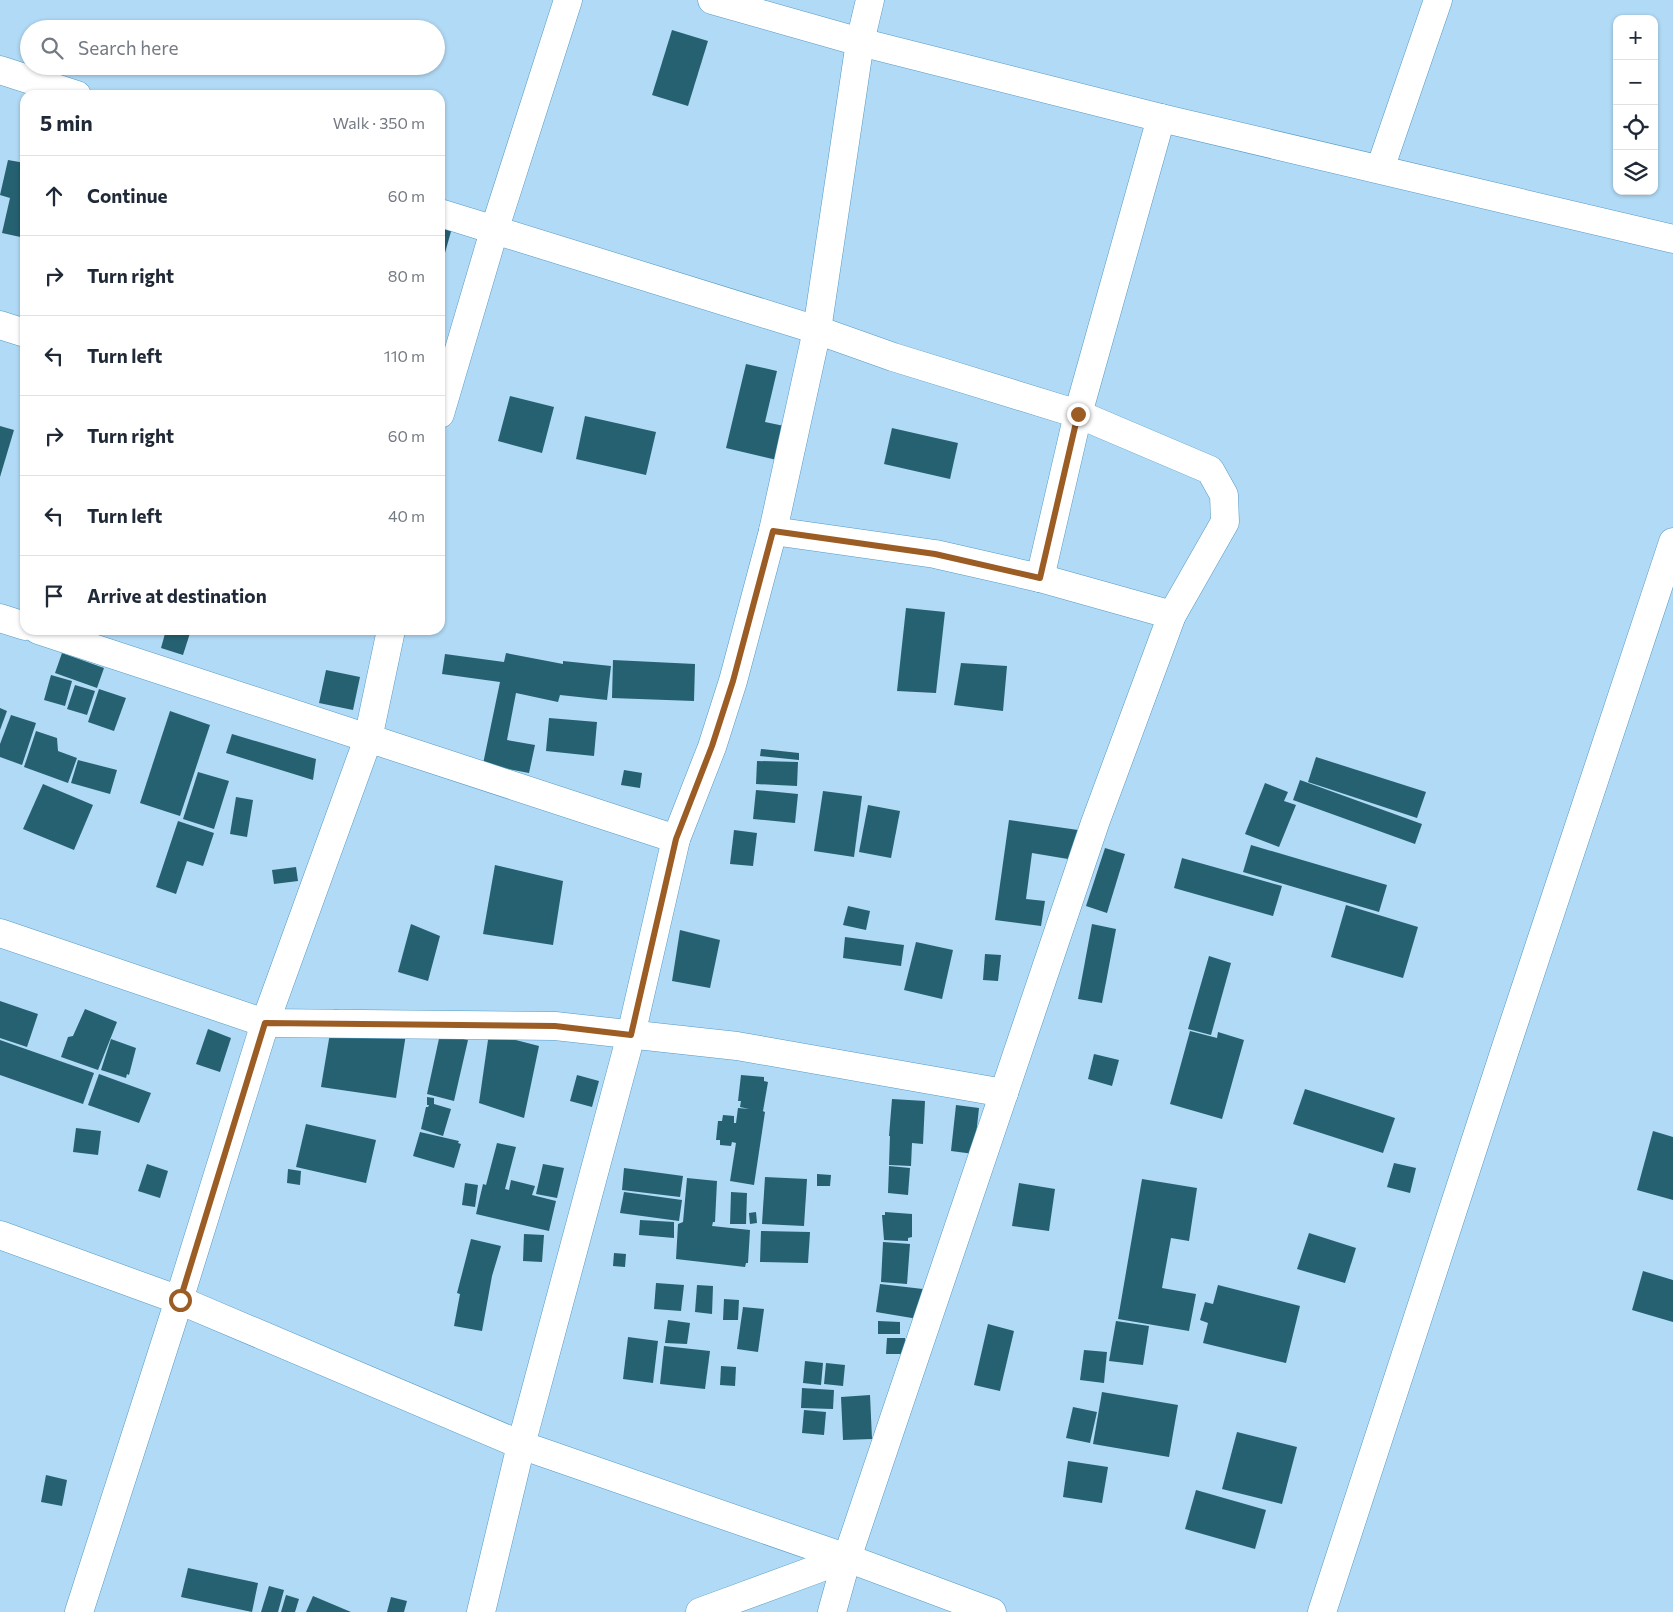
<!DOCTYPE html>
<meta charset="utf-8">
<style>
:root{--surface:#fff;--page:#f6f6f7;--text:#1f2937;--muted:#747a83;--line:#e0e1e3}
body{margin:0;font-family:Commissioner,sans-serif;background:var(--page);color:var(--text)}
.controls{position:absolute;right:15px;top:15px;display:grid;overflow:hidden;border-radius:10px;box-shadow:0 1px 4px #0004}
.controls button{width:45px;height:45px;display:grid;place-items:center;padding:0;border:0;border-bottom:1px solid var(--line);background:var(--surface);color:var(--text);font:25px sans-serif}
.stop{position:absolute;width:15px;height:15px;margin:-11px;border:4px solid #9c5d25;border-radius:50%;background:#fff}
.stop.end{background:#9c5d25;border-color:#fff;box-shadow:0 1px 5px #0008}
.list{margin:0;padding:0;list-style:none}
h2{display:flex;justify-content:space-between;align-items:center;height:65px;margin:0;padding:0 20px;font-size:21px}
h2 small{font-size:16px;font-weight:400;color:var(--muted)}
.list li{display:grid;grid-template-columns:32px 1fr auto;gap:15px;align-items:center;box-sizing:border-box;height:80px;padding:0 20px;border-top:1px solid var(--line)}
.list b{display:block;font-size:19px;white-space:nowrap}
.list em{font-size:16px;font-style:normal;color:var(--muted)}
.icon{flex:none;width:28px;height:28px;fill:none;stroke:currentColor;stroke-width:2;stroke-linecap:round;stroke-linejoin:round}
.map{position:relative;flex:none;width:1673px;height:1612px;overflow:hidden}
.search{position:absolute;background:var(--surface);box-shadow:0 1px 4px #0004;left:20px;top:20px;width:425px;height:55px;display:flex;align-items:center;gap:12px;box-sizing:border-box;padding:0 18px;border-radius:28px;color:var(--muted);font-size:19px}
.panel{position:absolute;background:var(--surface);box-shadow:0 1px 4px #0004;left:20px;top:90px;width:425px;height:545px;border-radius:15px}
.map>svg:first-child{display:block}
.building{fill:#256171}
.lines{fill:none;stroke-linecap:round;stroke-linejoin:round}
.minor-casing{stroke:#539ac6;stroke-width:29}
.highway-casing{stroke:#539ac6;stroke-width:29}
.minor{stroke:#fff;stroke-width:28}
.highway{stroke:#fff;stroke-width:28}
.route{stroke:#9c5d25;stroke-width:6}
</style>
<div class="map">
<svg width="1673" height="1612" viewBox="0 0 1673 1612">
<rect width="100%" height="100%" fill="#b1daf6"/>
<g class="building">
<polygon points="672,30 708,41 688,106 652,95"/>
<polygon points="8,160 25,163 25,238 2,233 10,198 0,195"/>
<polygon points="440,224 452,228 441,267 440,267"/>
<polygon points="746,364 777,371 765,422 789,427 781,461 726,448"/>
<polygon points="510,396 554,407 542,453 498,441"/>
<polygon points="585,416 656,432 646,475 576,459"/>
<polygon points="0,426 14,430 0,477"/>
<polygon points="892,428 958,443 950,479 884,464"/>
<polygon points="906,608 945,612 936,693 897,691"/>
<polygon points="166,630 191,630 183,655 161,648"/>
<polygon points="62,653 104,668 97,688 55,673"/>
<polygon points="506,653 563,664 563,661 611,666 607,700 560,695 558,702 516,693 507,740 535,745 529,773 483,764 500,682 442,674 445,654 504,662"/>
<polygon points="613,660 695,664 694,701 612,698"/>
<polygon points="961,663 1007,666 1003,711 954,705"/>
<polygon points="326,670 360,677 353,710 319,703"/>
<polygon points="51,675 72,681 65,706 44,700"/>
<polygon points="75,685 95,691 87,715 67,709"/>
<polygon points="99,689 126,698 114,731 88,722"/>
<polygon points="0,708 7,711 0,730"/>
<polygon points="170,711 210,725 180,816 140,803"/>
<polygon points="11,715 36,723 22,765 0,757 0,744"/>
<polygon points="549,718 597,722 594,756 546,751"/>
<polygon points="36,731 57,738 58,751 77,758 68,783 24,767"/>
<polygon points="232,734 316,759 313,780 226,753"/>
<polygon points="761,749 799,753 799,760 760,756"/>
<polygon points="1316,757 1426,792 1417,818 1308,782"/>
<polygon points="78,760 117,770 110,794 71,783"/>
<polygon points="757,761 798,762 797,786 756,784"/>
<polygon points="624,770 642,773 640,788 621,785"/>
<polygon points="198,772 229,781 214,829 183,819"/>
<polygon points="1300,780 1422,824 1415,844 1293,800"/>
<polygon points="1265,783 1288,792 1284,801 1296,805 1279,847 1245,834"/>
<polygon points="43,784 93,805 74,850 23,829"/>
<polygon points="756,790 798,794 795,823 753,819"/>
<polygon points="823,791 862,796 854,857 814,851"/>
<polygon points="236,797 253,800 247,837 230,834"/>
<polygon points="868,805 900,811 891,858 859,852"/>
<polygon points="1009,820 1078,830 1074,860 1032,853 1026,899 1045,901 1041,926 995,920"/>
<polygon points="178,821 214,833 203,866 187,861 176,894 156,887"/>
<polygon points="734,830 757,833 753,866 730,864"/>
<polygon points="1251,845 1387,885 1379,912 1243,872"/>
<polygon points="1105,848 1125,854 1107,913 1086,906"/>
<polygon points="1182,858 1282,886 1273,916 1174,888"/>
<polygon points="495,865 563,881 553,945 483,934"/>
<polygon points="296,867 298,881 274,884 272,870"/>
<polygon points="1346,905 1418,927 1403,978 1331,957"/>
<polygon points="848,906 870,911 866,930 843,925"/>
<polygon points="411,924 440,936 428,981 398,972"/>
<polygon points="1092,924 1116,929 1102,1003 1078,999"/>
<polygon points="680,930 720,940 710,988 672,981"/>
<polygon points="845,937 904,945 901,966 843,958"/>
<polygon points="916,942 953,950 942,999 904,990"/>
<polygon points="985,954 1001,955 998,981 983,980"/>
<polygon points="1209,956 1231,963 1211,1035 1188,1029"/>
<polygon points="0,1001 38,1014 27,1047 0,1038"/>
<polygon points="85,1009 117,1022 98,1070 61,1057 68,1037 73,1036"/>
<polygon points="334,1009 408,1021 396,1098 321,1087"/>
<polygon points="208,1029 231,1038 220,1072 196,1064"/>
<polygon points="1190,1031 1217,1038 1218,1032 1244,1040 1222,1119 1170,1104"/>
<polygon points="489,1033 539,1046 524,1118 479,1103"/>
<polygon points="440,1034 468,1040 454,1101 427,1094"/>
<polygon points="111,1039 136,1048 129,1075 127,1074 126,1078 101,1070"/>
<polygon points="0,1040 94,1073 83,1104 0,1075"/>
<polygon points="1094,1054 1119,1060 1112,1086 1088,1079"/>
<polygon points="99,1074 151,1093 139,1123 88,1105"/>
<polygon points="577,1075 599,1081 592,1107 570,1101"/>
<polygon points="741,1075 764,1077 764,1081 768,1082 763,1111 760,1110 765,1112 754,1185 730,1181 736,1143 732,1142 731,1146 720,1145 720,1140 716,1140 718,1121 722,1121 723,1115 734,1116 734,1123 736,1123 738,1108 749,1109 740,1107 741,1101 738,1101"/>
<polygon points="1305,1089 1395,1118 1383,1153 1293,1124"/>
<polygon points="427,1097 434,1098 434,1104 451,1109 443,1136 421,1129 426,1107 428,1107 429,1105 427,1105"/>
<polygon points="892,1099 925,1101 923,1144 912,1143 911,1166 889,1165 890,1136 889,1136"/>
<polygon points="956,1105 979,1108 974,1154 951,1151"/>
<polygon points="306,1124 376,1140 366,1183 296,1167"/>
<polygon points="76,1128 101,1131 98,1155 73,1152"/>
<polygon points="1653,1131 1673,1137 1673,1200 1637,1190"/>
<polygon points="420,1132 459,1141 458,1143 461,1144 454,1168 413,1156"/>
<polygon points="497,1143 516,1147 505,1189 509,1190 511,1180 535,1186 532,1195 556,1201 549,1231 476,1214 483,1184 486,1185"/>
<polygon points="1394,1163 1416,1168 1410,1193 1387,1187"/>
<polygon points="147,1164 168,1171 160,1198 138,1191"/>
<polygon points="543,1164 564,1168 557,1198 536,1194"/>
<polygon points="889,1166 910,1168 908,1195 888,1193"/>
<polygon points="624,1168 683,1176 680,1197 622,1190"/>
<polygon points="288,1169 301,1171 300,1185 287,1183"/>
<polygon points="817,1174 831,1175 830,1186 817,1186"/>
<polygon points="765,1177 807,1179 804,1226 762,1224"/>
<polygon points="687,1178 717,1181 715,1222 713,1222 712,1226 750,1230 748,1263 746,1263 745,1267 676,1259 678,1224 683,1222"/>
<polygon points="1142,1179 1197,1188 1189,1241 1171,1238 1162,1288 1196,1294 1189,1331 1118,1319"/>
<polygon points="465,1183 478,1185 475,1207 462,1205"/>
<polygon points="1019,1183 1055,1189 1049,1231 1012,1226"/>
<polygon points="624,1192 682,1200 679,1221 620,1213"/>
<polygon points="731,1192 747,1193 746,1224 730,1224"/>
<polygon points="756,1212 757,1223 750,1224 749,1213"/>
<polygon points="885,1212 912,1214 912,1237 908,1238 908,1241 884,1240 882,1215 885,1215"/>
<polygon points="640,1220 674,1222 674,1238 639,1235"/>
<polygon points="761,1231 810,1232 808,1263 760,1262"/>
<polygon points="1309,1233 1356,1248 1345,1283 1297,1269"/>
<polygon points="524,1234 544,1235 542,1262 523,1261"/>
<polygon points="471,1239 501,1246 492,1276 482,1331 454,1326 460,1294 457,1293"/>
<polygon points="883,1242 910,1244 907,1284 881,1282"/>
<polygon points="614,1253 626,1254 625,1267 613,1266"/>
<polygon points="1643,1271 1673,1280 1673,1322 1632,1310"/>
<polygon points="656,1283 684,1285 681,1311 654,1309"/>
<polygon points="880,1284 923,1289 918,1319 876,1312"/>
<polygon points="697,1285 713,1286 712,1314 695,1312"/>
<polygon points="1218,1285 1300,1306 1286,1363 1203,1343 1208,1323 1200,1320 1205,1302 1213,1304"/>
<polygon points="724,1299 739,1300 738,1320 723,1320"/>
<polygon points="743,1307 764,1309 758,1352 737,1349"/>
<polygon points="668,1320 690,1323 687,1344 665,1343"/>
<polygon points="878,1321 900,1322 900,1334 878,1334"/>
<polygon points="1116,1321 1149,1326 1143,1365 1109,1361"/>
<polygon points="988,1324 1014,1331 1000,1391 974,1385"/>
<polygon points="628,1337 658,1341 653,1383 623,1379"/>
<polygon points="887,1338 905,1338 905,1354 886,1354"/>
<polygon points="664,1346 710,1351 705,1389 660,1384"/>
<polygon points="1084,1350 1107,1352 1104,1383 1080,1380"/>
<polygon points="805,1361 823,1363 821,1385 803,1383"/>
<polygon points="826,1363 845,1365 843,1386 824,1384"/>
<polygon points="721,1366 736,1367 735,1386 720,1385"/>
<polygon points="802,1388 834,1390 833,1409 801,1408"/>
<polygon points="1102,1392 1178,1405 1169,1457 1093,1444"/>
<polygon points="870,1395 872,1439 843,1440 841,1397"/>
<polygon points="1073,1407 1097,1412 1090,1443 1066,1438"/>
<polygon points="804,1410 826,1412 824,1435 802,1433"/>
<polygon points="1237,1432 1297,1447 1282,1504 1222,1489"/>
<polygon points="1068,1461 1108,1467 1102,1503 1063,1497"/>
<polygon points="46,1475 67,1480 62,1506 41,1502"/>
<polygon points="1196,1490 1266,1510 1255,1549 1185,1529"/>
<polygon points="188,1568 258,1583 252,1612 181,1597"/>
<polygon points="269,1586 284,1590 278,1612 261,1612"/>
<polygon points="286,1595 299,1599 295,1612 281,1612"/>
<polygon points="313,1596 351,1612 306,1612"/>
<polygon points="391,1597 407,1601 404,1612 387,1612"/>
</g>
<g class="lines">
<defs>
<g id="minor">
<polyline points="712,0 860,42 1161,118 1673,239"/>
<polyline points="0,70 77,95"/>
<polyline points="1380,169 1438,0"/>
<polyline points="440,213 817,330 893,357 1078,414 1210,470 1224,495 1225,522 1172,615 1095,823 847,1558 832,1612"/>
<polyline points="0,325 25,333"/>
<polyline points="440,414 494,231 568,0"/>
<polyline points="773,531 935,554 1040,578 1172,615"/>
<polyline points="1040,578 1078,414 1161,118"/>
<polyline points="0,618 25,626"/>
<polyline points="38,630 676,839"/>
<polyline points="0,933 265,1023 555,1026 737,1046 1004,1093"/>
<polyline points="0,1235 179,1300 521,1445 847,1558 992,1612"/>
<polyline points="79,1612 179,1300 265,1023 368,739 391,630"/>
<polyline points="481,1612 521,1445 631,1035 676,839 712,747 733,681 773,531 817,330 860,42 870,0"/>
<polyline points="700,1612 847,1558"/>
</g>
<polyline id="highway" points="1322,1612 1504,1053 1673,542"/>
</defs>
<use href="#minor" class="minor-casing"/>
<use href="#highway" class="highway-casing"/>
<use href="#minor" class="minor"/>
<use href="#highway" class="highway"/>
</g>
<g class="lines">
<polyline class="route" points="180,1300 265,1023 555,1026 631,1035 676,839 712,746 733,681 773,531 935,554 1040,578 1078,414"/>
</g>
</svg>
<div class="controls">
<button>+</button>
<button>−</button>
<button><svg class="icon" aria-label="locate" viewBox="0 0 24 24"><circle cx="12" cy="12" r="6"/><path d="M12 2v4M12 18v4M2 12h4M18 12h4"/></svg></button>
<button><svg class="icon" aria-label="layers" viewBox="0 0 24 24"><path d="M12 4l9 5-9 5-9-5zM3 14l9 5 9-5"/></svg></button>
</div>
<div class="stop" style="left:180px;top:1300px"></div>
<div class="stop end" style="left:1078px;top:414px"></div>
<div class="search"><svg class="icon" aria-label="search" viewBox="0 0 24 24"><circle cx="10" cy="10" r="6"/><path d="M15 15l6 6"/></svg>Search here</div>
<section class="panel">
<h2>5 min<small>Walk · 350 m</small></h2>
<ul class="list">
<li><svg class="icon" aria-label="ahead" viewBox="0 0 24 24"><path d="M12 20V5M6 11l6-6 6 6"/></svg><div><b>Continue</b></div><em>60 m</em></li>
<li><svg class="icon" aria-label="right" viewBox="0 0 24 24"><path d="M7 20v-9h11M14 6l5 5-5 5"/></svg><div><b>Turn right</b></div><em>80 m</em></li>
<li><svg class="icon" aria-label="left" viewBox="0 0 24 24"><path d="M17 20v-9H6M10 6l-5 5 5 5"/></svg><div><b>Turn left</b></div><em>110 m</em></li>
<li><svg class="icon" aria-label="right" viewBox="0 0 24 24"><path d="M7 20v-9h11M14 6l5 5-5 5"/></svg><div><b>Turn right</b></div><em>60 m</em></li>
<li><svg class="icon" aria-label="left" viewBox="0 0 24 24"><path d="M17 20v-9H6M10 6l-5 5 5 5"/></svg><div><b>Turn left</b></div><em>40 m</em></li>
<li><svg class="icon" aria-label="arrive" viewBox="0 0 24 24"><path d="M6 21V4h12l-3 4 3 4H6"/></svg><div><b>Arrive at destination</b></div></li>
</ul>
</section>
</div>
